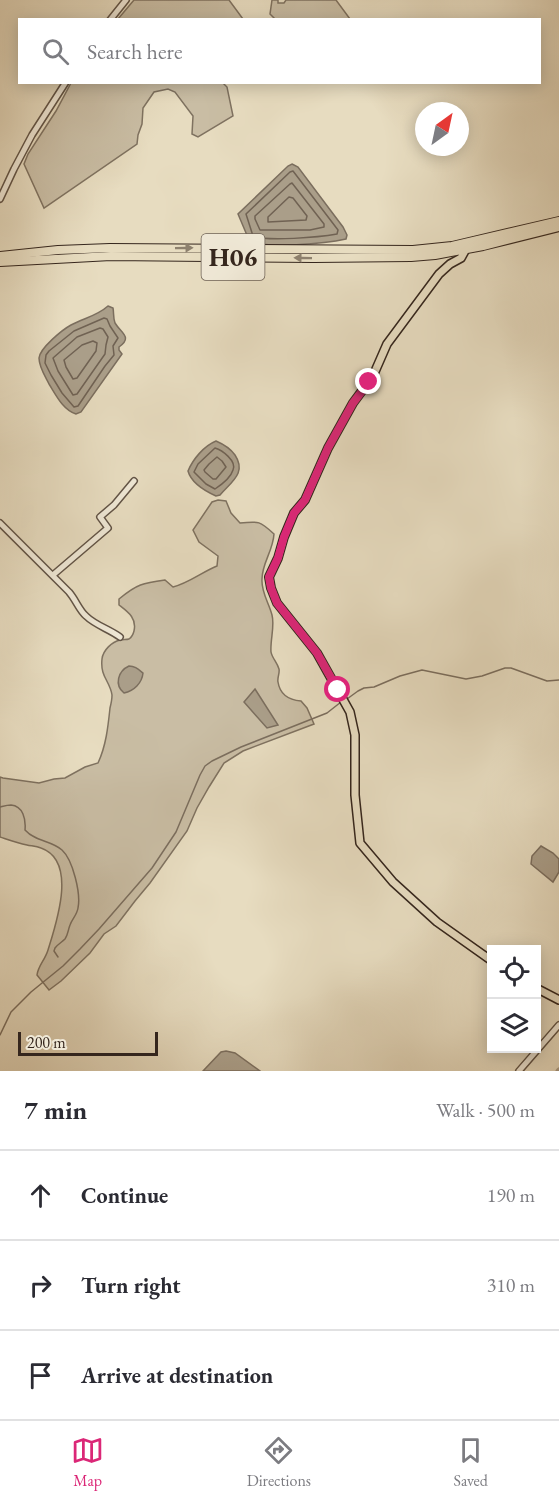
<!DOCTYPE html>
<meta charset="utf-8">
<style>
:root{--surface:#fff;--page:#f7f7f7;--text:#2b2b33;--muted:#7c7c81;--line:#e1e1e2;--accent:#db2777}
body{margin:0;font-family:"EB Garamond",serif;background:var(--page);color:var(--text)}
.controls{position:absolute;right:18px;bottom:18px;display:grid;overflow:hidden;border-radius:0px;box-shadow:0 3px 15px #0003}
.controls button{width:54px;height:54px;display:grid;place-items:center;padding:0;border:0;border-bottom:2px solid var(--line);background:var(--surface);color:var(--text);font:30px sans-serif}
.compass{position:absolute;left:415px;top:102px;width:54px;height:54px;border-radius:50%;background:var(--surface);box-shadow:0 3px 15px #0003;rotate:33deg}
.scale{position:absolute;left:18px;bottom:15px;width:140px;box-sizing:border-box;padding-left:6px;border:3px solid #35261d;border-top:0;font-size:16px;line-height:21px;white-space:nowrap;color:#35261d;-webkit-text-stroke:4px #efe8d6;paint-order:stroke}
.stop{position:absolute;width:18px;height:18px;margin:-14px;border:4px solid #db2777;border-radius:50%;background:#fff}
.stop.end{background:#db2777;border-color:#fff;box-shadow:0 2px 6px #0008}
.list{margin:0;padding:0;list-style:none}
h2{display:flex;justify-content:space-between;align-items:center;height:78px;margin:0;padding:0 24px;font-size:26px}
h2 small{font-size:20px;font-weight:400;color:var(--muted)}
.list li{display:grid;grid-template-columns:39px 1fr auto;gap:18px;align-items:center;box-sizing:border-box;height:90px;padding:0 24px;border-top:2px solid var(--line)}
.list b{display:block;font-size:22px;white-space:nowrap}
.list em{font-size:20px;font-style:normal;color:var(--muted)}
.icon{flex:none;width:33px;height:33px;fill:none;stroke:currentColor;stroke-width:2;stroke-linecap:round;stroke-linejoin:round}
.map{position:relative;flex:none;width:559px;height:1071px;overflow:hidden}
.search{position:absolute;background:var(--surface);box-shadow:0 3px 15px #0003;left:18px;right:18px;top:18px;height:66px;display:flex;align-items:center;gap:15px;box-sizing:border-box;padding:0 21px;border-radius:0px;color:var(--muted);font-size:22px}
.sheet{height:348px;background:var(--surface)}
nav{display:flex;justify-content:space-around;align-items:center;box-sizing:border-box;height:84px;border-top:2px solid var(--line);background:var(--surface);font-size:16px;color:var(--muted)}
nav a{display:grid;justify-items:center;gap:3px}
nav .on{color:var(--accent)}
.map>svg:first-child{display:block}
.green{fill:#c9bda4;stroke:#7f7260;stroke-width:1.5}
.water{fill:#aa9e89;stroke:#7b6e5e;stroke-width:1.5}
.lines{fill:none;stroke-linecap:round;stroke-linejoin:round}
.shore{stroke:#706253;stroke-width:1.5}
.stream{stroke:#7b6e5e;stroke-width:1.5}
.canal{stroke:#aa9e89;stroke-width:5}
.minor-casing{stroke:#625446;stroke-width:8}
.major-casing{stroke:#35261d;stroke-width:10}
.highway-casing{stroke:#35261d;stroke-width:10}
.minor{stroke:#efe8d6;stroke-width:5}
.major{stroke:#e7dcc0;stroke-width:7}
.highway{stroke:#e7dcc0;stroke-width:8}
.oneway{fill:#8e816e}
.route{stroke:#db2777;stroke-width:8}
.labels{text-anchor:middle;stroke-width:4.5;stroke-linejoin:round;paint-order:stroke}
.shield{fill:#efe8d6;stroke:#6d6054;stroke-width:1.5}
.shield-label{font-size:26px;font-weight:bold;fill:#35261d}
</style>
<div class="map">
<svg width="559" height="1071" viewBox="0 0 559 1071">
<rect width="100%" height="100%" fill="#e7dcc0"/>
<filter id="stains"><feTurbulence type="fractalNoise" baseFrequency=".00333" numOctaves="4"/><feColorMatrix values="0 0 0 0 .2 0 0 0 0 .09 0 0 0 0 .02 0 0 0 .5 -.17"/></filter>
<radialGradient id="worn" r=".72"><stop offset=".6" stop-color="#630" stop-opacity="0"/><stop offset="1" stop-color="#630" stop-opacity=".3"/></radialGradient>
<g class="green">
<polygon points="134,0 229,0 243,19 118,19"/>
<polygon points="272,0 278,0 278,3 284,3 286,0 336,0 350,19 275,19 270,14"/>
<polygon points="222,82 227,87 233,116 198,137 192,134 193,116 175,92 168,89 154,92 143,108 142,124 138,135 137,144 44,208 24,164 28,154 56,111 71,83"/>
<path d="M 218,500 L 226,501 L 231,513 L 240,523 C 259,521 260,521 274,534 C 273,551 262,563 262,579 C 261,592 269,603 272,615 C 275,626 270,640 271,652 C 272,658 277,662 279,669 C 280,673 277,678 278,682 C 280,695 289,700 301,701 L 307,708 L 314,724 L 243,751 L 224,763 L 209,787 L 197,808 L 187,831 L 150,883 L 135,901 L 116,926 L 104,934 L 90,953 L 61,981 L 49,990 L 37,975 C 38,966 45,960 48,950 C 56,924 78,861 41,848 C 36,846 31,846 27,845 C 17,843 9,840 0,837 L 0,777 L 3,778 L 39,783 L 54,779 L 65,778 L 85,767 L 98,763 C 106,746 108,727 110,708 C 111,704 112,699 112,695 C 110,681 100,677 102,659 C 103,650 112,642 120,640 C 124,639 126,640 129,639 C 132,637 133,635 134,631 C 137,618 128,612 119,605 L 119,599 C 137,584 143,583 165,580 L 173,587 C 189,583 202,572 217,566 L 218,556 L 199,542 L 193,530 L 212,502 Z"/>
</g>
<g class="water">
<path d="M 292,164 L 298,167 L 343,227 L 347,235 L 346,239 C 328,243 264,250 249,240 L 238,214 L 288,166 Z"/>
<path d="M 108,306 L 113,308 C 114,313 113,318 115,323 C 121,333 133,337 119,347 L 119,350 L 122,354 L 81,412 L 76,414 C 63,410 56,395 49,384 C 45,376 39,367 39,358 C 40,348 62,330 71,325 C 84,318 97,316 108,306 Z"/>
<path d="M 216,441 C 223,444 230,448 235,455 C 247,473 231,482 220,495 L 216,496 C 205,491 191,482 188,471 C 193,459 204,446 216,441 Z"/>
<path d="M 129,666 C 135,666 138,669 143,673 C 142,683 134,691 124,693 C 114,685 118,671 129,666 Z"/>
<polygon points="255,689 278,725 267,728 244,702"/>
<polygon points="541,846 553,853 559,859 559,872 553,882 531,864 532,856"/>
<polygon points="226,1051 235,1053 260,1071 203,1071 221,1052"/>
</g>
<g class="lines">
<g class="shore">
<path d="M 293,171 L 338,230 L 337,234 C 320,237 267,242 253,236 L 246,214 L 290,172 Z"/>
<polygon points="292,183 324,224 324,227 310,230 260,230 255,219 255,216 290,184"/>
<polygon points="289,197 293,198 307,216 306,220 268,222 268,217"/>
<polygon points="104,318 107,319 110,326 118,338 113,346 114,355 105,366 78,406 74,407 62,393 51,375 45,363 46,355 49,351 74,331"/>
<polygon points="100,328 103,329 108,337 106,345 105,354 77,394 73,395 58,371 53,358 77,337"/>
<polygon points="93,341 97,343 96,351 77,378 73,379 66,367 64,360 82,345"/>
<path d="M 215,448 C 222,450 237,461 233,470 C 231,477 221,485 215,489 L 206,484 L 194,472 L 198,464 Z"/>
<polygon points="217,457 222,461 226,467 216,479 213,479 205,472 204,470 209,464"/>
</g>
<g class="stream">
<polyline points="347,699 358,691 364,688 374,687 400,676 422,670 466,679 482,676 505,668 511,668 547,681 559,680"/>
<path d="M 0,807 C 4,806 7,805 11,805 C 23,806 26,819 25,830 C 36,842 50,840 62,850 C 73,860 81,894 78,908 C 77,915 72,919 70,925 C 68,930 68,935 65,939 C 62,942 58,944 55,948 L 54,951 L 58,957"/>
<polyline points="0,1035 11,1012 31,992 63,966 80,949 99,929 152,868 176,832 200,775 205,766 212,761 241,747 327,713 341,702"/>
</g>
<polyline class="canal" points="558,1071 559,1070"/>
<defs>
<g id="minor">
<polyline points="110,20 126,0"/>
<polyline points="0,199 14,169 32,135 66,82"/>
<path d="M 0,523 L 69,592 C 76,600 79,610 86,616 C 95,625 109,629 120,637"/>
<polyline points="53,575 108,528 100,517 114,505 134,481"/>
<polyline points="519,1071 559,1025"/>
</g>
<g id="major">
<polyline points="466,247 466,249 461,258 450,264 439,274 387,344 373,376 353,403 328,448 305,500 294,513 284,537 278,558 269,577 271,588 277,603 317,653 350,712 355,735 355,795 360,843 393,882 437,922 492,961"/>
<polyline points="536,988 559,1000"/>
</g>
<g id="highway">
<polyline points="0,256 58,250 110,248 413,250 452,246 559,221"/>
<polyline points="0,262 111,256 314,258 411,257 435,255 483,246 559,227"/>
</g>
</defs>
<use href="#minor" class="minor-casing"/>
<use href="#major" class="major-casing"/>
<use href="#highway" class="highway-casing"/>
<use href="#minor" class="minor"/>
<use href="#major" class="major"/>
<use href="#highway" class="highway"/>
</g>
<defs><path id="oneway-solid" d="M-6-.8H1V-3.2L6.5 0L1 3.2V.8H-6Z" transform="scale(1.5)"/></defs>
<g class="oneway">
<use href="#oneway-solid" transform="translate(184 248) rotate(-1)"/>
<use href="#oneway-solid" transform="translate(303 258) rotate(-179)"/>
</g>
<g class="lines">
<polyline class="route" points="338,690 317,653 277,603 271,588 269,577 278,558 284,537 294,513 305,500 328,448 353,403 369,382"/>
</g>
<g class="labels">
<rect class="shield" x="201.5" y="234" width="63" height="46" rx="4.5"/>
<g class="shield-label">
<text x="233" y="266">H06</text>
</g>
</g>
<rect width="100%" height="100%" filter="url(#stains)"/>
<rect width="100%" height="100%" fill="url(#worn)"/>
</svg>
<div class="controls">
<button><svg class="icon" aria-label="locate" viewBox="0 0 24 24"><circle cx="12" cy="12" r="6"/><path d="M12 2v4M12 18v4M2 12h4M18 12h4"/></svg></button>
<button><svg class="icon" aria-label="layers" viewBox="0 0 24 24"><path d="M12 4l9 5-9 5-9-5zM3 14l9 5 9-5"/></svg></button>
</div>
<svg class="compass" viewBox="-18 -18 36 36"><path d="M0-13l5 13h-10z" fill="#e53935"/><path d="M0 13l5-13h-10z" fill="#7c7c81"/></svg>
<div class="scale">200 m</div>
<div class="stop" style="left:338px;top:690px"></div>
<div class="stop end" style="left:369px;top:382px"></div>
<div class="search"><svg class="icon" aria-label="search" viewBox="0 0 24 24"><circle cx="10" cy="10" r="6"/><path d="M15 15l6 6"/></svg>Search here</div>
</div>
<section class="sheet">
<h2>7 min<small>Walk · 500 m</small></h2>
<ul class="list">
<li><svg class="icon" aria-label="ahead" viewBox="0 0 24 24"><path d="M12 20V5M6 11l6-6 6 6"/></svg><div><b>Continue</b></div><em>190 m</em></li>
<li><svg class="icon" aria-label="right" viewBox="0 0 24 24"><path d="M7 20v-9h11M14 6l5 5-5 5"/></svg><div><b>Turn right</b></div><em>310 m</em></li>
<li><svg class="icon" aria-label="arrive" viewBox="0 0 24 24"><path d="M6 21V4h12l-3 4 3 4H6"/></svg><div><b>Arrive at destination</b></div></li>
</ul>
</section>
<nav>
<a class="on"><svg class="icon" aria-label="map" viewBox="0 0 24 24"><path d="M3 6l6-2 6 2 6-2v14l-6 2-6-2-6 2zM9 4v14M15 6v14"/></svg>Map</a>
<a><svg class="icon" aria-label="directions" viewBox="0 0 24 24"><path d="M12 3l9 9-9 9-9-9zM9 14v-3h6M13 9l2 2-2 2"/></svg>Directions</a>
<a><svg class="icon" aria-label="saved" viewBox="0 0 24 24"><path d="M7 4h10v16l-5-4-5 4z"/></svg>Saved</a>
</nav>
